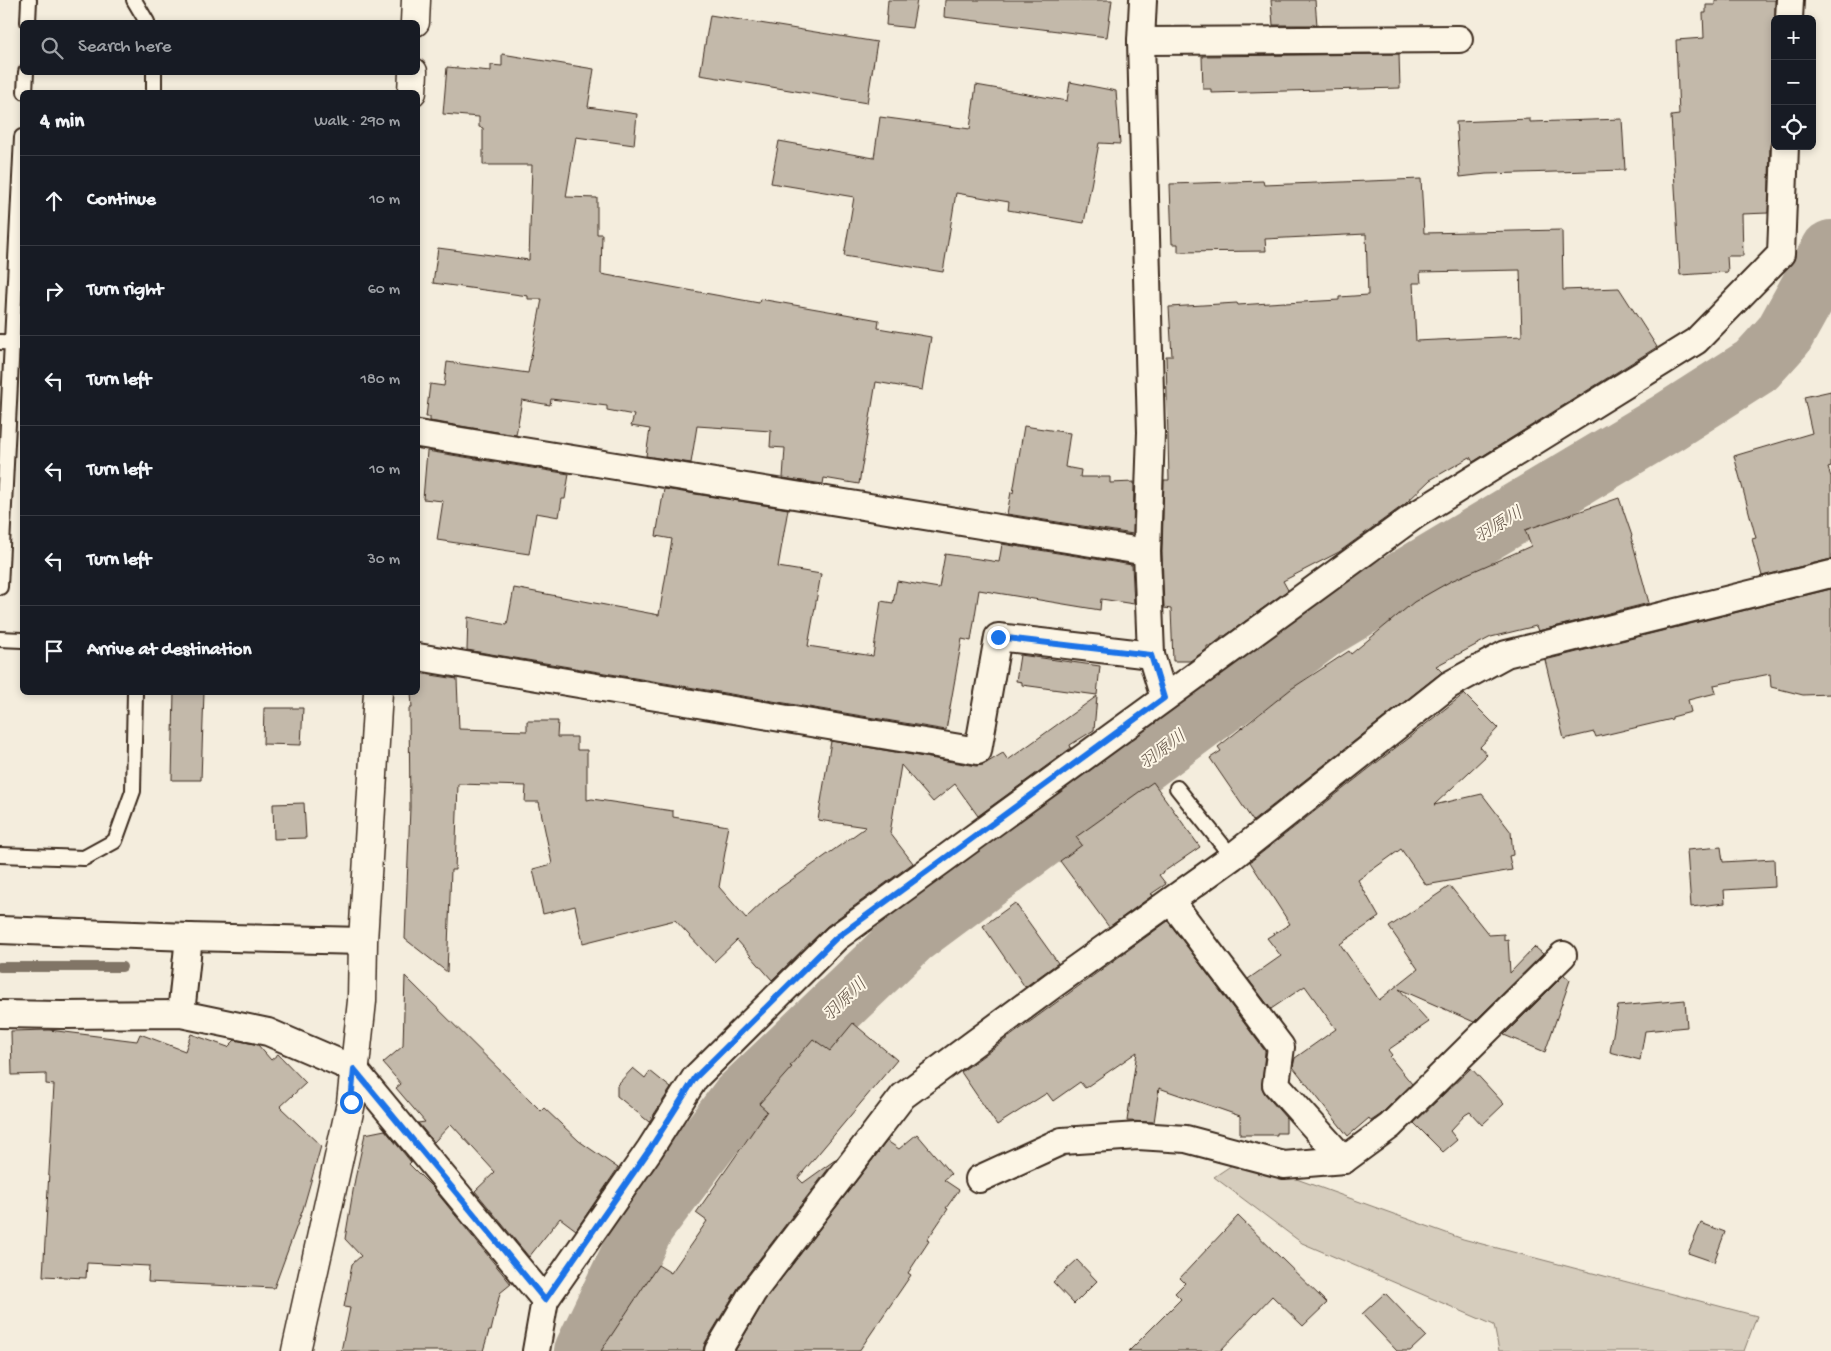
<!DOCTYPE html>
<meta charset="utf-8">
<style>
:root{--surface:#171b24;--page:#242831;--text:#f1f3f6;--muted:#9ea1a6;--line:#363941}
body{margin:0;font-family:"Gochi Hand","Klee One",sans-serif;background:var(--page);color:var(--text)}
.controls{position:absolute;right:15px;top:15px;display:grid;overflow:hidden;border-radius:8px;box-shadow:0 2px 8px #0003}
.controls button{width:45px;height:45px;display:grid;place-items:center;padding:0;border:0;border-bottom:1px solid var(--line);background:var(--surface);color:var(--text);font:25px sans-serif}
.stop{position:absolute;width:15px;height:15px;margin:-11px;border:4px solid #1a73e8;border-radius:50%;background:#fff}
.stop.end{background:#1a73e8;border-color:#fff;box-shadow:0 1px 5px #0008}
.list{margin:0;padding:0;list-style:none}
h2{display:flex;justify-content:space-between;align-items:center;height:65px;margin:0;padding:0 20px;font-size:21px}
h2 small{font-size:16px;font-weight:400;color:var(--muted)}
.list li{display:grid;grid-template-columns:32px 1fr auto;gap:15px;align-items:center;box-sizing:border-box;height:90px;padding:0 20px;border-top:1px solid var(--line)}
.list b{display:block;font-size:19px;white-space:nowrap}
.list em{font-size:16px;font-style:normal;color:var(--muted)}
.icon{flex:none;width:28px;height:28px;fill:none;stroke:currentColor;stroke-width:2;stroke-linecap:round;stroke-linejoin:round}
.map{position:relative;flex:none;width:1831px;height:1351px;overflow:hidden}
.search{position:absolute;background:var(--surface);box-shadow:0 2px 8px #0003;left:20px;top:20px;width:400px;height:55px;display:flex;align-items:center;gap:12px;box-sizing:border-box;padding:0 18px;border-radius:8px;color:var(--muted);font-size:19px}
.panel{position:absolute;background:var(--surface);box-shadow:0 2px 8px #0003;left:20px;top:90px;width:400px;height:605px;border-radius:8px}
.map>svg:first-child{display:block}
.green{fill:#d6cdbd;stroke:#887c6e}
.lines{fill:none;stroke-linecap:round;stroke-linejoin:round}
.stream{stroke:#817466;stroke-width:10}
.river{stroke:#b0a596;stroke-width:60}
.building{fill:#c3b9aa;stroke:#3b2a1e;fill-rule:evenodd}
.lane-casing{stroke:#3b2a1e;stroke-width:18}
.street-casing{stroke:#3b2a1e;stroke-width:30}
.secondary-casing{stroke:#3b2a1e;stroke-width:31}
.lane{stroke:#fcf5e5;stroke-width:14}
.street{stroke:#fcf5e5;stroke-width:26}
.secondary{stroke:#fcf5e5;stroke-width:28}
.route{stroke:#1a73e8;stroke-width:6}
.labels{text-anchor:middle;stroke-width:4;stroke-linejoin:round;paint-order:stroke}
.water-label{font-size:18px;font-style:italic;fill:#645548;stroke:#fcf5e5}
</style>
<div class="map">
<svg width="1831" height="1351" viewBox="0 0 1831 1351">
<rect width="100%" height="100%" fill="#f4eddd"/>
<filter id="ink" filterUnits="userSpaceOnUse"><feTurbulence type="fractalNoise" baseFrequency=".02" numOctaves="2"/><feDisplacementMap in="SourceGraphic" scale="10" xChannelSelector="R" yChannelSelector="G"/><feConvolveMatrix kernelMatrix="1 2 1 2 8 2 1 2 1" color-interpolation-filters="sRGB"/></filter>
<g filter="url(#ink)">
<polygon class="green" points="1241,1159 1463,1239 1757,1316 1744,1351 1499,1351 1494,1325 1302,1243 1214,1177"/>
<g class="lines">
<polyline class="stream" points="0,967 122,967"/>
<polyline class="river" points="584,1351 645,1225 739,1100 910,936 1324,628 1667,423 1756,366 1784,335 1831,250"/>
</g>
<g class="building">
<polygon points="888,0 917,0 912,28 886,25"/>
<polygon points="945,0 1112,0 1107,37 944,17"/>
<polygon points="1271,0 1315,0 1317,25 1273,25"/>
<polygon points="1715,0 1775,0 1775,136 1770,145 1768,213 1742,214 1743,256 1727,256 1728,272 1680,275 1671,116 1679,115 1676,40 1704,38 1703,13 1706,13 1706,5 1715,5"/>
<polygon points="710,15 877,42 867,103 700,75"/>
<polygon points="502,54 594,69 588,107 637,114 634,145 576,137 566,197 597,198 597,234 602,234 601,274 759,303 760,299 834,312 879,320 878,328 931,337 922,390 876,382 859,484 824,478 823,484 783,478 785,448 770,447 771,431 697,426 691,463 646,456 650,429 631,426 634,415 607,410 607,406 551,399 550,405 522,400 516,435 430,421 430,417 426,417 430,384 444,386 447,362 528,373 542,299 528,299 528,296 433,283 438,248 529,260 532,165 483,165 483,128 479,127 479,117 443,114 447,67 491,71 491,65 502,66"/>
<polygon points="1399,54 1400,88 1211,93 1211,89 1203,89 1202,56"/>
<polygon points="1070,82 1116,91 1120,144 1099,143 1084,223 1008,210 1009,202 956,193 943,272 844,256 854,197 771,183 779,141 874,158 880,117 970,129 976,85 1067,101"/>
<polygon points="1530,119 1530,122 1622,119 1625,170 1486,174 1460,177 1456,122"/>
<path d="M 1421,179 L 1424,233 L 1562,230 L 1563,290 L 1619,288 L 1657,347 L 1473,462 L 1470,457 L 1430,480 L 1405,504 L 1339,552 L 1283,581 L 1288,590 L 1225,636 L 1221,636 L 1221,638 L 1211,646 L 1207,646 L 1207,649 L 1190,661 L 1173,661 L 1171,609 L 1164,608 L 1162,552 L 1164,480 L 1169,480 L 1166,356 L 1172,356 L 1169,307 L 1237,303 L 1238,305 L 1285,302 L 1285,303 L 1339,300 L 1339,297 L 1368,295 L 1366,234 L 1265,239 L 1266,251 L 1178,252 L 1178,244 L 1172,244 L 1170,184 L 1263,181 L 1264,185 ZM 1520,270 L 1522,336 L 1416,341 L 1413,283 L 1421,283 L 1420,272 Z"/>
<polygon points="1831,391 1831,467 1828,468 1831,477 1831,559 1762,576 1752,539 1756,538 1734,456 1812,433 1804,397"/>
<polygon points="1024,426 1070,433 1065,467 1081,470 1080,477 1110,477 1110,483 1134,482 1133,534 1007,514 1011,492 1013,493"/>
<polygon points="427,451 569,474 565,499 562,499 559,517 536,513 529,554 437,540 443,501 423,499"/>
<polygon points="664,489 788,509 778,567 821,574 808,646 873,656 881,601 893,603 897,581 939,588 945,554 999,562 1002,544 1132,565 1134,604 1101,599 1100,610 979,590 971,641 962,639 946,730 467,650 468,617 507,625 514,588 659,615 672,539 656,536"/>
<polygon points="1619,498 1632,536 1631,537 1649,603 1538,631 1536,626 1491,637 1436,666 1442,672 1253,821 1210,758 1221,751 1218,747 1291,689 1349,651 1351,654 1414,602 1451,581 1531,546 1525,530"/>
<polygon points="1831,589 1831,694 1803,695 1771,687 1770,674 1714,685 1716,693 1688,700 1691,712 1672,717 1672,719 1596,737 1594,732 1564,739 1545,660"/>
<polygon points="1020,655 1100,666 1097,695 1022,685 1022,682 1016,681"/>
<polygon points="418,673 457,679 459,729 527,731 527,721 558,721 557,737 577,737 577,750 587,750 587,800 592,799 673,811 673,817 728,826 725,841 727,841 719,887 746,918 770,895 866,827 818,820 831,741 976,766 983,765 1003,753 1008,760 1097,696 1094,730 1070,745 1071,748 978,816 955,784 933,802 901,765 890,833 913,863 827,926 772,980 737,940 714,962 675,920 583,943 575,906 543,914 533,869 552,864 539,802 525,802 526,786 458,784 455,870 451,870 447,972 405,939 410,807 409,708 412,708 411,692 418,692"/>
<polygon points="174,692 204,692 201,780 172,780"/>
<polygon points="1464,694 1498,728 1480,747 1487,755 1434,805 1482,794 1511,832 1513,855 1509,856 1512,870 1426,885 1401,849 1358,880 1379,917 1340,944 1379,1000 1418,969 1389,927 1450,886 1489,935 1504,934 1504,940 1508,939 1510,973 1535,947 1543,954 1474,1022 1399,989 1429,1022 1388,1050 1392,1055 1390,1057 1412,1084 1380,1115 1371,1121 1369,1118 1348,1136 1293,1067 1295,1058 1336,1029 1305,986 1271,1009 1248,979 1281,956 1267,938 1290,924 1250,862"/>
<polygon points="264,708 303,708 301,745 263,744"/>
<polygon points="1153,782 1200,847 1159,875 1166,884 1151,894 1153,895 1109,927 1060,861 1082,845 1076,837"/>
<polygon points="304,803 306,838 274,839 273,804"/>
<polygon points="1721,847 1723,862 1774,859 1775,887 1724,890 1725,903 1691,907 1687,850"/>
<polygon points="1015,903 1058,963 1025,987 983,926"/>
<polygon points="1168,921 1265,1051 1262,1088 1265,1094 1286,1118 1286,1133 1277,1133 1277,1135 1240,1135 1240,1116 1159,1088 1154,1122 1127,1121 1137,1052 1085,1088 1080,1082 1053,1101 1047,1093 997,1125 961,1072"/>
<polygon points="1564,975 1570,980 1545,1052 1504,1035"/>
<polygon points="405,976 541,1111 544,1108 579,1141 618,1168 576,1230 560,1218 529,1257 475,1191 495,1172 451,1124 434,1142 418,1123 425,1122 396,1088 401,1084 383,1063 403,1046"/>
<polygon points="1685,1000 1687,1027 1645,1031 1640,1060 1610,1052 1618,1006"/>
<polygon points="853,1023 897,1060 798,1178 803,1183 835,1160 741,1283 705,1343 703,1351 601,1351 658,1265 671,1273 707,1221 696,1213 767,1111 759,1104 792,1067 790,1066 813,1039 830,1051"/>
<polygon points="49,1030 137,1041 140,1034 185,1051 191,1034 228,1047 235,1040 258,1045 271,1060 278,1054 306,1083 280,1107 321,1146 303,1209 274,1288 148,1282 149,1266 87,1263 86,1278 43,1276 54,1085 46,1084 46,1074 12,1075 11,1031"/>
<polygon points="633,1068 645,1078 650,1071 671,1088 649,1122 617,1096 617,1085"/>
<polygon points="1471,1068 1504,1104 1482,1125 1470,1112 1465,1115 1450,1131 1457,1140 1443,1152 1414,1123"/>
<polygon points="385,1130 411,1162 409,1164 434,1189 511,1284 500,1293 491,1331 489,1331 483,1351 341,1351 350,1308 344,1307 352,1264 361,1256 345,1239 355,1179 365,1134"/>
<polygon points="917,1134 951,1174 944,1180 959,1190 946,1208 948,1209 927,1240 929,1241 908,1273 911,1275 859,1351 735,1351 765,1300 887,1141 899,1149"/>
<polygon points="1238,1216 1327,1303 1303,1326 1272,1296 1220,1351 1129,1351 1181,1299 1175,1293 1185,1283 1180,1278"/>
<polygon points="1701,1223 1725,1232 1714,1262 1688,1253"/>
<polygon points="1077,1260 1097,1281 1074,1304 1053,1282"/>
<polygon points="1385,1293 1426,1336 1410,1351 1397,1351 1362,1314"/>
</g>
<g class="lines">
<defs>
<g id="lane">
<polyline points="134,0 147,22"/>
<polyline points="28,22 29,0"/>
<polyline points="25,92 26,72"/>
<polyline points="154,92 154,72"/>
<polyline points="0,342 22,343"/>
<polyline points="0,587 22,137"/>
<polyline points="0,639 22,640"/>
<polyline points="1177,788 1232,857"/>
<polyline points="0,855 84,858 115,841 133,791 135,692"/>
</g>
<g id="street">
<polyline points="1143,0 1141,41 1151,432 1147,552 1151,655 1164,698"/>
<polyline points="1789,19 1790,0"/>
<polyline points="1141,41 1459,39"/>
<polyline points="418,434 1147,552"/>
<polyline points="418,657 978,751 998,637 1151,655"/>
<polyline points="1171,901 1281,1047 1276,1084 1344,1160"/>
<polyline points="0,930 189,937 363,941"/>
<polyline points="0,1014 61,1015 181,1014 268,1032 354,1069 545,1300 650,1149 695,1078 836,938 1417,514 1696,341 1781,254 1785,146"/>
<polyline points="181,1014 189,937"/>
<polyline points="979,1179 1062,1141 1138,1136 1186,1139 1284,1165 1344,1160 1390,1126 1563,955"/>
<polyline points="536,1351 545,1300"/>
<polyline points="718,1351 753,1292 903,1096 1053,985 1232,857 1449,685 1506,654 1831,574"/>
</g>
<g id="secondary">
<polyline points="415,22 416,0"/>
<polyline points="412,92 413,72"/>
<polyline points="296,1351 351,1103 362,1001 363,941 378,692"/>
</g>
</defs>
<use href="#lane" class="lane-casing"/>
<use href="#street" class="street-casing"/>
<use href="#secondary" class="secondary-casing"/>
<use href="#lane" class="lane"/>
<use href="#street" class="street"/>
<use href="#secondary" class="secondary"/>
</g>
</g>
<g class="lines" filter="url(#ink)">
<polyline class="route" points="351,1102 354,1069 545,1300 650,1149 695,1078 836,938 1164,698 1151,655 998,637"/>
</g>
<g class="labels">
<g class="water-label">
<text transform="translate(1498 524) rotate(-31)" y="6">羽原川</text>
<text transform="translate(1162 749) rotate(-37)" y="6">羽原川</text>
<text transform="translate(844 999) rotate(-44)" y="6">羽原川</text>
</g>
</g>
</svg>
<div class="controls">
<button>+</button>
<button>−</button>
<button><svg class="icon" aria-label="locate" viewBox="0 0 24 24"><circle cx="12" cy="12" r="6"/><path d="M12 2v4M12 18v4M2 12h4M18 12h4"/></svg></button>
</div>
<div class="stop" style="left:351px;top:1102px"></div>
<div class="stop end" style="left:998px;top:637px"></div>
<div class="search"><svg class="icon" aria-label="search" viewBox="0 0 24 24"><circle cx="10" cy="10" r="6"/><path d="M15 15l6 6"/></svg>Search here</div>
<section class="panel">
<h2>4 min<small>Walk · 290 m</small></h2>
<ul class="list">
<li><svg class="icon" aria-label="ahead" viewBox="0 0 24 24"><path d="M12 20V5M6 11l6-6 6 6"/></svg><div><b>Continue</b></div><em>10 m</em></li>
<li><svg class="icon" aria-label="right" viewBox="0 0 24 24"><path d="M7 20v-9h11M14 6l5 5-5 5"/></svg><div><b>Turn right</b></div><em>60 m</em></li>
<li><svg class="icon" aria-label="left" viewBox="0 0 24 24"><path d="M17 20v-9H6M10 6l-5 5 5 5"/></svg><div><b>Turn left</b></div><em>180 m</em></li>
<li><svg class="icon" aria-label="left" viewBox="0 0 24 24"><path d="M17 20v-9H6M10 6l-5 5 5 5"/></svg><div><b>Turn left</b></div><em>10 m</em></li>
<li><svg class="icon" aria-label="left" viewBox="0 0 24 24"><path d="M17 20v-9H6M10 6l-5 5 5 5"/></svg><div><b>Turn left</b></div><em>30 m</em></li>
<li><svg class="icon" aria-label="arrive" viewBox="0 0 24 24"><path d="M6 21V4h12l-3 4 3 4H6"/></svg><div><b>Arrive at destination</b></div></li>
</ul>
</section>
</div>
